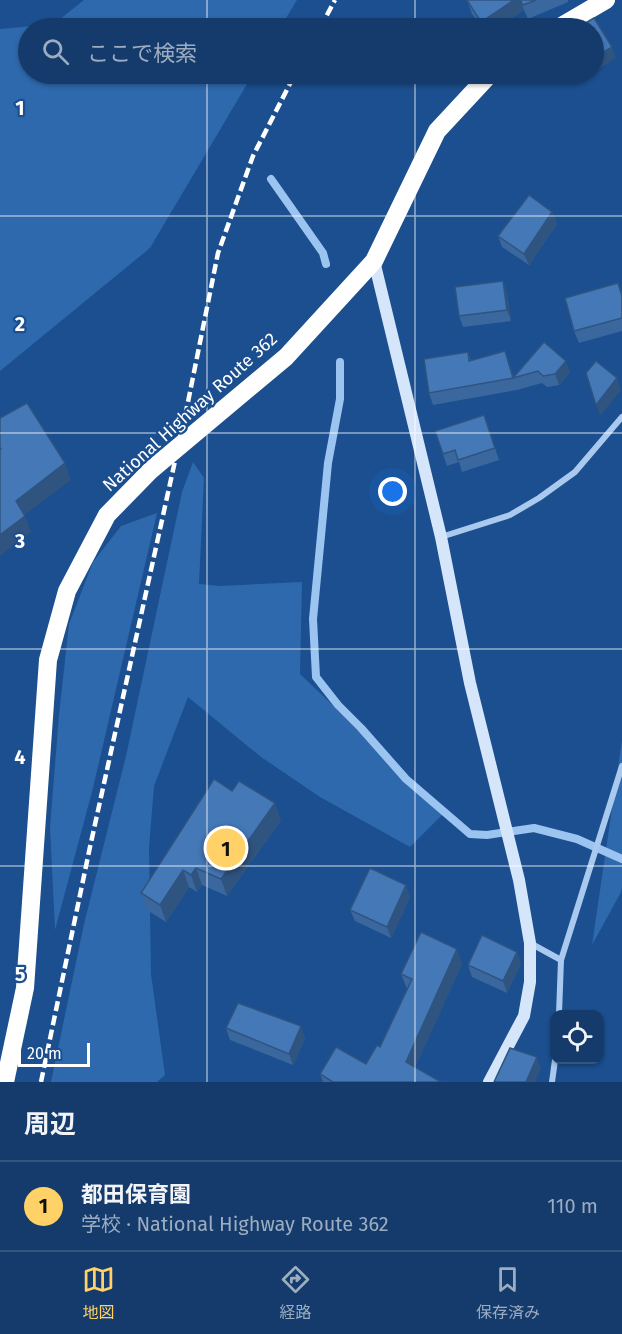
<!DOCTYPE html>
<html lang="ja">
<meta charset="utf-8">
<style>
:root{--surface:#143b6b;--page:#1d4271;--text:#f1f3f6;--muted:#9dadc1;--line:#33557e;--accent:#ffd166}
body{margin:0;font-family:"Fira Sans","Noto Sans JP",sans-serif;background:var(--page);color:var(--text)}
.controls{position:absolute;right:18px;bottom:18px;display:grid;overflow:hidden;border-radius:12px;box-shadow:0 2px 4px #0004}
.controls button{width:54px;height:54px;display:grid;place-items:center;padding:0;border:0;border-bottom:2px solid var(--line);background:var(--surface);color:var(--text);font:30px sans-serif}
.scale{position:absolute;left:18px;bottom:15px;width:72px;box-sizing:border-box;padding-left:6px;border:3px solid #fff;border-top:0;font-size:16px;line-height:21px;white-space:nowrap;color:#fff;-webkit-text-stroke:4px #1b4f8f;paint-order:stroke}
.you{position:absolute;left:393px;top:492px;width:21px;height:21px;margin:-15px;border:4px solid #fff;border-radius:50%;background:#1a73e8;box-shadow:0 0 0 9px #1a73e833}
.badge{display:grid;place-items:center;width:39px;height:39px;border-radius:50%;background:var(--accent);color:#111;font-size:20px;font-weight:700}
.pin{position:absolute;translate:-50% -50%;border:3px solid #fff;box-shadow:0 2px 6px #0006}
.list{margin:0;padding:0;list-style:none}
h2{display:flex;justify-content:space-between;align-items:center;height:78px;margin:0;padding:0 24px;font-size:26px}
h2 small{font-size:20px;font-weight:400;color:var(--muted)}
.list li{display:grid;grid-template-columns:39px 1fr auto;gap:18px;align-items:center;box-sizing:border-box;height:90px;padding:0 24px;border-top:2px solid var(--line)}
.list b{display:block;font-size:22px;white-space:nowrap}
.list p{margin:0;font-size:20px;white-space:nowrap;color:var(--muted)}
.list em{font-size:20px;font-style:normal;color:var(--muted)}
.icon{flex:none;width:33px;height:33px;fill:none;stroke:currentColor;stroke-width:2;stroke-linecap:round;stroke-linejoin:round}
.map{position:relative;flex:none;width:622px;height:1082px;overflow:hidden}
.search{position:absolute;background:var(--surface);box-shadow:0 2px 4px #0004;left:18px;right:18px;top:18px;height:66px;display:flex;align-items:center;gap:15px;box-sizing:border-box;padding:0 21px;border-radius:33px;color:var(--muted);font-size:22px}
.sheet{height:168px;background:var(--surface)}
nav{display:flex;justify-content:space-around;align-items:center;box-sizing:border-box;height:84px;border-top:2px solid var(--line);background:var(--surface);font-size:16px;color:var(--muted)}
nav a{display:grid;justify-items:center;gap:3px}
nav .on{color:var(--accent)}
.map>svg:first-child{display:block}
.green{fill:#2e69ad}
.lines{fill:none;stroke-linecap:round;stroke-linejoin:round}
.stream{stroke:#9cc4f0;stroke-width:8}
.street{stroke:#a9c9ee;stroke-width:6}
.secondary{stroke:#d6e6fa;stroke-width:12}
.highway{stroke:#fff;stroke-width:18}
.rail{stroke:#fff;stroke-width:4.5;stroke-dasharray:10 4.5;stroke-linecap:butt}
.wall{fill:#3a679d}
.shaded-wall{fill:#305480}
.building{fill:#4478b7;stroke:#305480;stroke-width:1.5}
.grid{fill:none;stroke:#fff;stroke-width:1.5;stroke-opacity:0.55}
.labels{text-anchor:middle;stroke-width:4.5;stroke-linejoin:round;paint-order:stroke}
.street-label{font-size:18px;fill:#fff;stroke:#1b4f8f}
.grid-label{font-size:20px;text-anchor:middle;font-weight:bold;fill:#fff;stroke:#1b4f8f;stroke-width:4.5;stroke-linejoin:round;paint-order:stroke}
</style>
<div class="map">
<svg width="622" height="1082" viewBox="0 0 622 1082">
<rect width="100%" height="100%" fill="#1b4f8f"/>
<g class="green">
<polygon points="84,0 297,0 280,28 28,28 28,74 253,74 150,248 0,371 0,29 54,24"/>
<polygon points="193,462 204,478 199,584 220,586 302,582 300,674 445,812 410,847 320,797 261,757 188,697 154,786 149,848 151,974 165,1075 157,1082 51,1082 84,924 126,756 182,492"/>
<polygon points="157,513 93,788 55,930 50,827 59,715 69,624 93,562 121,526"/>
<polygon points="622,740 622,888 620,894 592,945"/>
</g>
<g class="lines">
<g class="stream">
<polyline points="271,179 323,253 326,264"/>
<polyline points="340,362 340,399 328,463 313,619 316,677 338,705 361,728 406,779 470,834 487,835 534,828 577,839 622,859"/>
</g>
<g class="street">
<polyline points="441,537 510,515 539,498 575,472 622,417"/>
<polyline points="530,943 561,960 559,1014"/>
<polyline points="561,960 622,766"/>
<polyline points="552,1082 555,1060"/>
</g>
<polyline class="secondary" points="374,261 441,537 470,683 519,880 530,943 530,982 524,1016 489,1082"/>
<g class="highway">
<polyline points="558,28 606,0"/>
<polyline points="5,1082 25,988 48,660 67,591 107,515 151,470 286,357 374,261 437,131 490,74"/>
</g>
<g class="rail">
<polyline points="320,28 335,0"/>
<polyline points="41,1082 90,847 188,402 218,253 253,156 295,74"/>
</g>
</g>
<g class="wall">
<polygon points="467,0 568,0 568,2 528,19 524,10 497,28 482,28 472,14"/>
<polygon points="552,212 557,224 529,265 502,247 498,236"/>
<polygon points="618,283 622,294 622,331 579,343 574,331"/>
<polygon points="507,293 511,321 463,327 459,316"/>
<polygon points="544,342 570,372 559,385 547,387 542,383 517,390 517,387 517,390 433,405 429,393 468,352 471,361 505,351 514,378"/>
<polygon points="484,415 499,460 462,472 459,462 447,466 435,431"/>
<polygon points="232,791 281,820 227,896 202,885 197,892 189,887 166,922 147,910 141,893"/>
<polygon points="410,897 391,938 355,921 350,910"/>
<polygon points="521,963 507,993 472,977 468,965"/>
<polygon points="462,964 415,1067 441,1082 323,1082 320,1074 366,1064 380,1047 407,989 401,974"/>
<polygon points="226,1028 305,1038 293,1065 230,1040"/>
</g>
<g class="shaded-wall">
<polygon points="514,0 520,0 524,10 497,28 484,28 481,22"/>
<polygon points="612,47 616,58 594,72 594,58"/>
<polygon points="575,74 591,74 578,82"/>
<polygon points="552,212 557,224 529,265 524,254"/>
<polygon points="503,281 507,293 511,321 507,310"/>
<polygon points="566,361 570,372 559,385 555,374"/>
<polygon points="617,378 621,390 600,416 596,405"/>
<polygon points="65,463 71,480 22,517 16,501"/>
<polygon points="25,516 31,532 0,556 0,535"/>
<polygon points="275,803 281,820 227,896 221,879"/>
<polygon points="196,868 202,885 197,892 191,875"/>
<polygon points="183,870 189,887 166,922 160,905"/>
<polygon points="406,885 410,897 391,938 387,927"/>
<polygon points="457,949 462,964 411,1076 406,1062"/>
<polygon points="517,952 521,963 507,993 503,981"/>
<polygon points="301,1026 305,1038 293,1065 289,1054"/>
<polygon points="537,1057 541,1069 535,1082 526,1082"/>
</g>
<g class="building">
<polygon points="467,0 514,0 481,22"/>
<polygon points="520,0 536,0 523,5"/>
<polygon points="594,18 612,47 594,58 594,28 577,28"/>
<polygon points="529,195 552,212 524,254 498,236"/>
<polygon points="503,281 507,310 459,316 455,287"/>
<polygon points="618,283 622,296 622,318 574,331 565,298"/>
<polygon points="544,342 566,361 555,374 543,376 538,371 513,378"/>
<polygon points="505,351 513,378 429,393 424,359 468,352 469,361"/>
<polygon points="596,361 617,378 596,405 586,373"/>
<polygon points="27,403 65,463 16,501 25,516 0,535 0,449 1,449 0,447 0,418"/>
<polygon points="484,415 495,448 458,460 455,450 443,454 435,431"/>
<polygon points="214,779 232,791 239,781 275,803 221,879 196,868 191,875 183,870 160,905 141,893"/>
<polygon points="370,868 406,885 387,927 350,910"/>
<polygon points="421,932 457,949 406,1062 441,1082 333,1082 320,1074 336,1047 366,1064 377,1045 380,1047 412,979 401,974"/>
<polygon points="482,935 517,952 503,981 468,965"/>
<polygon points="238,1003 301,1026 289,1054 226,1028"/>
<polygon points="510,1048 537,1057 526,1082 494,1082"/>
</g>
<path class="grid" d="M 207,0 L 207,28M 415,0 L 415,28M 207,74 L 207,1082M 415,74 L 415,1082M 0,216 L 622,216M 0,433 L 622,433M 0,649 L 622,649M 0,866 L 622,866"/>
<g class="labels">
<g class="street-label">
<text transform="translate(190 412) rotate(-42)" y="6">National Highway Route 362</text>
</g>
</g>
<g class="grid-label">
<text x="20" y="115">1</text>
<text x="20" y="331">2</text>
<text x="20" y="548">3</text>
<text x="20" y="764">4</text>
<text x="20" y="981">5</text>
</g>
</svg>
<div class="controls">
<button><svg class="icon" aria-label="locate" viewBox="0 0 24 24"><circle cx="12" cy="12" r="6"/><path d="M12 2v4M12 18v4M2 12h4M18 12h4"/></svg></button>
</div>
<div class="scale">20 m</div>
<div class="you"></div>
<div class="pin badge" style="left:226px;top:848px">1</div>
<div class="search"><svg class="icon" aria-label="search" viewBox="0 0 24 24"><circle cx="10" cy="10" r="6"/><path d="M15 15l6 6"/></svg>ここで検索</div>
</div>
<section class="sheet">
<h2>周辺<small></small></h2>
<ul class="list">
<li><span class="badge">1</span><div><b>都田保育園</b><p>学校 · National Highway Route 362</p></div><em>110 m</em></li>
</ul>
</section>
<nav>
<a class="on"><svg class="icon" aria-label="map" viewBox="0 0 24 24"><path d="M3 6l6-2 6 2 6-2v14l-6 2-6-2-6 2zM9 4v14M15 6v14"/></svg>地図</a>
<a><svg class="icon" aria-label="directions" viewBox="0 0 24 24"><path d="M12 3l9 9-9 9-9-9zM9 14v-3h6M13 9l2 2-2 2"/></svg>経路</a>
<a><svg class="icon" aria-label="saved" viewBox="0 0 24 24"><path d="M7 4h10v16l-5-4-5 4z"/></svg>保存済み</a>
</nav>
